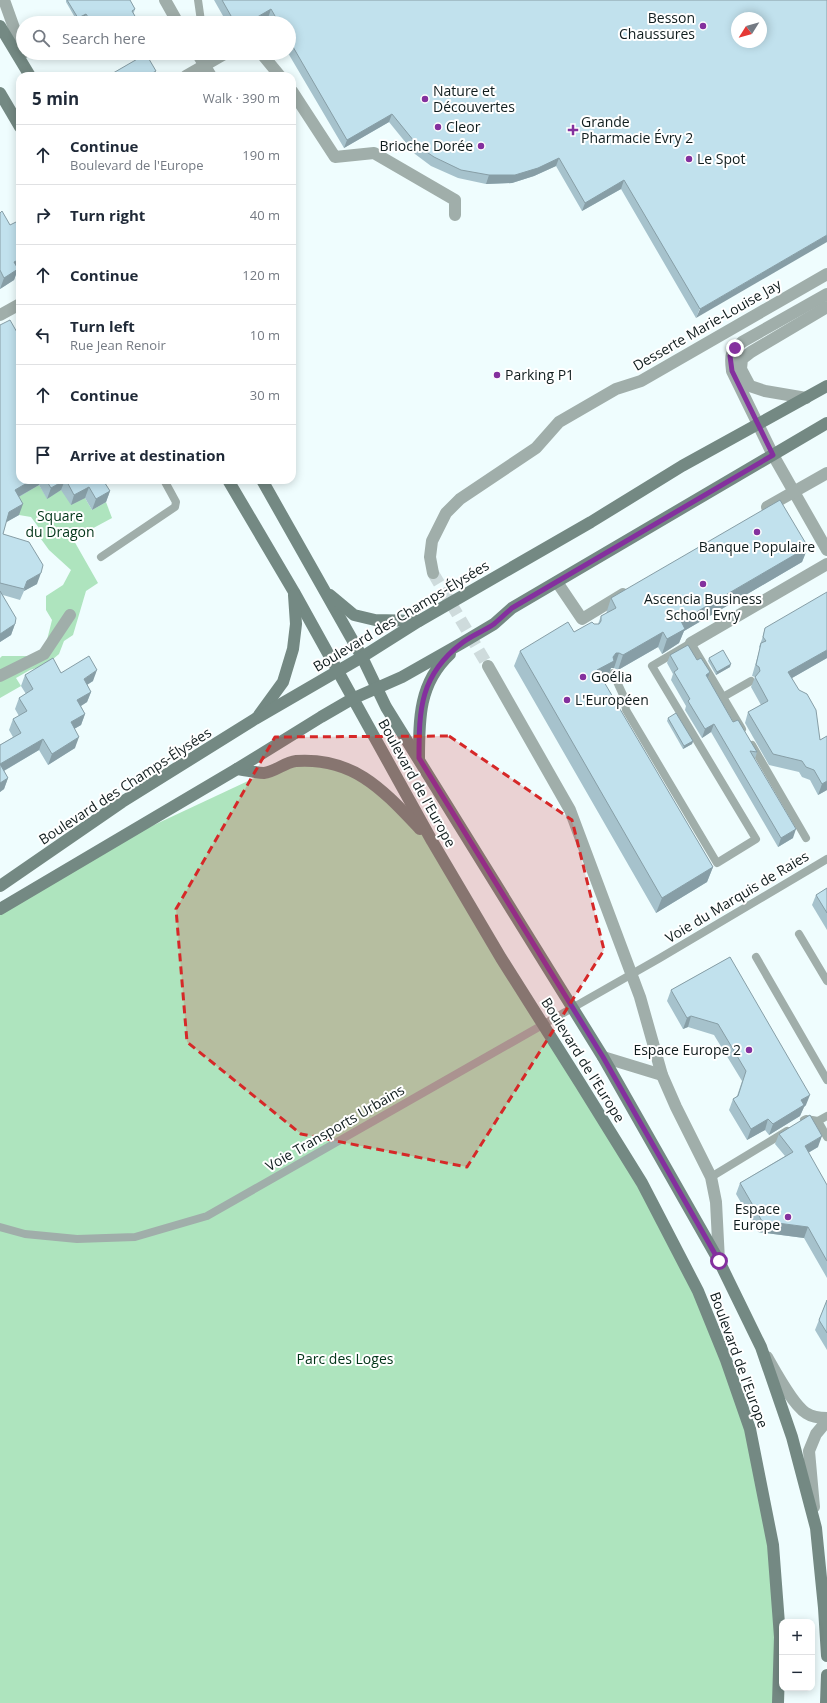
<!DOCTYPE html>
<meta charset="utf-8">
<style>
:root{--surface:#fff;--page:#f2f2f3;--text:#1f2937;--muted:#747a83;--line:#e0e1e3}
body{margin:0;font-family:"Open Sans",sans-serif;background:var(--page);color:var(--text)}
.controls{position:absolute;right:12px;bottom:12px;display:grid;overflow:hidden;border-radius:8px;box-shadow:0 2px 10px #0003}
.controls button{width:36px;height:36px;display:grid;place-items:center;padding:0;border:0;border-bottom:1px solid var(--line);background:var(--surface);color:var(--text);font:20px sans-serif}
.compass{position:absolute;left:731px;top:12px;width:36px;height:36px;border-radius:50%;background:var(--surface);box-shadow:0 2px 10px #0003;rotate:233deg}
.stop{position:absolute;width:12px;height:12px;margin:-9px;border:3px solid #84309e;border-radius:50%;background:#fff}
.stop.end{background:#84309e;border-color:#fff;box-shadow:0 1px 4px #0008}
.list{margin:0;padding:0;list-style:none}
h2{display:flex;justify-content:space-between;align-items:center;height:52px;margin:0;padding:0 16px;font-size:17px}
h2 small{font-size:13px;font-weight:400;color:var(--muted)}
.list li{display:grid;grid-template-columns:26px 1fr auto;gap:12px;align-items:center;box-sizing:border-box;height:60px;padding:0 16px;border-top:1px solid var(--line)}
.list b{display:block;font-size:15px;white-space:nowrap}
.list p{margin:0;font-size:13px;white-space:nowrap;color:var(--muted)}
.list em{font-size:13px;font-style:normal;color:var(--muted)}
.icon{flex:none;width:22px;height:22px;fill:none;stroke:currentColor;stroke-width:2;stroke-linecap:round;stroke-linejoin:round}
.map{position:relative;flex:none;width:827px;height:1703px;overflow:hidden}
.search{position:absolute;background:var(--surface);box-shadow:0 2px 10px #0003;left:16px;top:16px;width:280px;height:44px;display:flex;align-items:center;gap:10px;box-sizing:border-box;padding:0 14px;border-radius:22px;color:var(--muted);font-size:15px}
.panel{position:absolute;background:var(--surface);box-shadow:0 2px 10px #0003;left:16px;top:72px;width:280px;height:412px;border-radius:12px}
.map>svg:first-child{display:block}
.green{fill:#aee4be}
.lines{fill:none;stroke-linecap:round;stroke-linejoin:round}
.minor-tunnel{stroke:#cedbdc;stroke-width:12;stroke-dasharray:12 6;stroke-linecap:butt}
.service{stroke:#a0aeaa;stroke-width:8}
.pedestrian{stroke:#a0aeaa;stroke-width:12}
.minor{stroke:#a0aeaa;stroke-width:12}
.secondary{stroke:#748983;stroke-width:12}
.wall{fill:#a6c2cc}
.shaded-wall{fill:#879ea6}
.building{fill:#c1e1ed;stroke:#879ea6;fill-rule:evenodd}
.route{stroke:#84309e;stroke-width:5}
.marked{fill:#d62828;fill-opacity:0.2;stroke:#d62828;stroke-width:3;stroke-dasharray:8 5;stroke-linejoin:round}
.poi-dot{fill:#84309e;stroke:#fff;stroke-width:1.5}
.labels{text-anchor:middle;stroke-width:4;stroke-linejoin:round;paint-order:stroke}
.poi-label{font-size:14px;fill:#101d1e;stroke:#fff;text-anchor:start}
.street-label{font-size:14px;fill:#101d1e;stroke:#fff}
.park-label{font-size:14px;fill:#003418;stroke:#fff}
</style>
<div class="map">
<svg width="827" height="1703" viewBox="0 0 827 1703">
<rect width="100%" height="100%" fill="#effdfe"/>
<g class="green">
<polygon points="39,485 47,498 61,490 85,498 92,510 106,502 112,518 73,539 98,583 86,591 73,635 64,641 59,654 46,665 30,670 16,678 21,686 0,698 0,658 2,656 37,656 45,648 52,620 46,610 46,596 63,585 71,570 49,550 41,539 39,528 31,517 19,515 11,501"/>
<polygon points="294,761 358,773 432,841 580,1083 698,1291 750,1429 773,1545 778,1703 0,1703 0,909 92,854 265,773"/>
</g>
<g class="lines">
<polyline class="minor-tunnel" points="433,573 488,666"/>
<g class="service">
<polyline points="198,0 201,21 200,23"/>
<polyline points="101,557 175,507 176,502 164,480"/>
<polyline points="613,673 624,697 626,710 717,863 756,839 652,666 691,643 723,697 751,681"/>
<polyline points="723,697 742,729"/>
<polyline points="752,745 806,838"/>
<polyline points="799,934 827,981"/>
<polyline points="756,957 827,1080"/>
<polyline points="827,1116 818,1121 827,1137"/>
<polyline points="804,1120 806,1119 818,1121"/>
<polyline points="711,1177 787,1131"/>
<polyline points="0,1227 25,1234 77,1239 135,1237 207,1216 660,958 827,859"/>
</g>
<g class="pedestrian">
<polyline points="261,53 280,76"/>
<polyline points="186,76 226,53"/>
<polyline points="292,91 335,157 374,153 455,200 455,215"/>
<polyline points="0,315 20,304"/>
<polyline points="0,676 44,654 70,615"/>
</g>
<g class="minor">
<polyline points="4,0 23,53"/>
<polyline points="165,0 178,23"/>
<polyline points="197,53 211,76"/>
<path d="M 827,294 L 742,342 C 730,352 730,356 732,371 L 773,455 L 827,550"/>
<polyline points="806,398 765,391 750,386 741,369 742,359 751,352 827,307"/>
<polyline points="767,507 827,473"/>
<polyline points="433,573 430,557 432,541 446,513 460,499 536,448 559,422 616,389 641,381 827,274"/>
<polyline points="557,582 582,619 623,594"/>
<polyline points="691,643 827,564"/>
<polyline points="488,666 570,810 640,997 662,1075 676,1107 711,1177 716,1202 719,1261"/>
<polyline points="603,1057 662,1075"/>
<path d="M 767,1357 C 775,1371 793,1405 806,1413 C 812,1417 820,1418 827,1418"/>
<polyline points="814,1507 809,1451 816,1434 827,1421"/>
</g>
<g class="secondary">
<polyline points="0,26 30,76"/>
<polyline points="0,93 20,127"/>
<polyline points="228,480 294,592 432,841 501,958 580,1083 642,1183 698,1291 726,1360 750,1429 773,1545 780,1637 778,1703"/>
<polyline points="262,480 362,657 386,707 603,1057 719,1261 761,1347 792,1437 816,1528 824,1608 827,1656"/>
<polyline points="330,595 354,615 375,620 419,621"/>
<polyline points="259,715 283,682 293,649 296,624 294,595"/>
<path d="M 419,758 C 419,718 419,683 450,654"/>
<path d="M 237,769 C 246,770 256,773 264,773 C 275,772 285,762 296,761 C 354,757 383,790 420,829"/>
<polyline points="0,886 122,802 255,719 362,657 419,621 591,522 682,466 827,386"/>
<polyline points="0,909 237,769 321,717 352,699 402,677 462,643 494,624 512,608 827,423"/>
<polyline points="826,1703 827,1675"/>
</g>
</g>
<g class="wall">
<polygon points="66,0 130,0 135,9 134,12 133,13 139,23 89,23 85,17 77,21 66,2"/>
<polygon points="214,0 827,0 696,318 621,189 582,211 556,166 534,176 512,183 486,184 458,178 431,166 415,154 389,122 344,148 288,53 289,53 289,23 271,23 268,18 259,23 227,23"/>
<polygon points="0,213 20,267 18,269 14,280 0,289"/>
<polygon points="0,325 20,480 103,480 110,491 106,502 92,510 85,498 71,505 61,490 47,499 39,485 19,497 19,515 6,522 3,534 37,584 24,591 20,600 3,595 15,624 11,635 0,642"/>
<polygon points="808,547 802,562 684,631 679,643 662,654 658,647 618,670 614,668 611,668 608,676 602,679 713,867 707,882 656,913 514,666 520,651 574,632 594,624 598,624 601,616 606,614 611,598"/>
<polygon points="765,628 827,658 792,678 820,740 827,736 827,790 818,795 810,780 802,777 799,772 769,765 745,723 748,712 761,705 751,687 755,677 752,676 760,648 759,647 762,639"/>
<polygon points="670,655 697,660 710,672 708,678 733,722 757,752 755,759 793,838 778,847 711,732 702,738 685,710 686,706 671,680 673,674 667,663"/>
<polygon points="709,658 730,667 716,675 708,661"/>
<polygon points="61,673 93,681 87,685 91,692 87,702 81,706 85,714 81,725 74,729 75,748 48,765 39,750 4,771 8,778 4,789 0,792 0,745 13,737 9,730 13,719 19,716 15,709 19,698 26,694 21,686 25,675"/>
<polygon points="668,718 693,741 692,744 683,749 667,721"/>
<polygon points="827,888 827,930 812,905 816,895"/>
<polygon points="730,957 806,1105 804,1107 800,1116 769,1135 765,1130 747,1140 729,1110 733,1099 737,1096 742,1081 714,1035 688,1027 683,1029 667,1001 671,990"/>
<polygon points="779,1134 818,1147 808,1153 827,1185 827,1278 804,1238 758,1232 736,1194 740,1183 785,1156 775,1144"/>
<polygon points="827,1300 827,1350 815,1330"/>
</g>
<g class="shaded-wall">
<polygon points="271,9 268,18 259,23 247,23"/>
<polygon points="86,14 85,17 77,21 78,18"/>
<polygon points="156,71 155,73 150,76 147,76"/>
<polygon points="392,114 389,122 344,148 347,140"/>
<polygon points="559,158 556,166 534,176 512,183 486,184 489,175"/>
<polygon points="624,180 621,189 582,211 585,203"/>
<polygon points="827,235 827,242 696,318 700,309"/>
<polygon points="20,259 20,267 10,273 14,262"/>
<polygon points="18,269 14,280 0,289 4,278"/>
<polygon points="32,480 40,480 39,485 11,501 15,490"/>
<polygon points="65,480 61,490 47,499 51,488"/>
<polygon points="89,487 85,498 71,505 74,495"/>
<polygon points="110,491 106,502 92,510 96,499"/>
<polygon points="23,504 19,515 5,523 9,512"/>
<polygon points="808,547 802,562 684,631 679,643 662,654 667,639 681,621"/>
<polygon points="41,573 37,584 24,591 27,581"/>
<polygon points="15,624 11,635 0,642 0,634"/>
<polygon points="663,632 658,647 618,670 623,655"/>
<polygon points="827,650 827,658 785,682 788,672"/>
<polygon points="616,653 619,653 614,668 611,668 608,676 591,685 597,670 613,657"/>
<polygon points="731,664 730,667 716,675 717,672"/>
<polygon points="97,670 93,681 80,689 84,679"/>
<polygon points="710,672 707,681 706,675"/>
<polygon points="91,692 87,702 73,711 77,700"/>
<polygon points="85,714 81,725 67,733 71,722"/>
<polygon points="714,724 711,732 702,738 705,729"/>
<polygon points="79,737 75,748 48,765 52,754"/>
<polygon points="43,739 39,750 0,773 0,764"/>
<polygon points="693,741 692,744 683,749 684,746"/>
<polygon points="8,778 4,789 0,792 0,783"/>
<polygon points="827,781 827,790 818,795 822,784"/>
<polygon points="796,829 793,838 778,847 781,838"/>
<polygon points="713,867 707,882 656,913 662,898"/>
<polygon points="691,1016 688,1027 683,1029 687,1018"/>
<polygon points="810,1095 806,1105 804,1107 800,1116 769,1135 773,1124 801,1100"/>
<polygon points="768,1119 765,1130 747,1140 751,1129"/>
<polygon points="822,1136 818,1147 801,1157 805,1146"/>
<polygon points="762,1221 808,1227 804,1238 758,1232"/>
</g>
<g class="building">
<polygon points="67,0 130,0 135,9 132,11 139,23 92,23 86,14 78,18"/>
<path d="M 222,0 L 827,0 L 827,235 L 700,309 L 624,180 L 585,203 L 559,158 L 538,168 L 515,175 L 489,175 L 461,170 L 434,157 L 418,146 L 392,114 L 347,140 L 289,40 L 289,23 L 279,23 L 271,9 L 247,23 L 235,23 ZM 737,18 L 761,18 L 761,42 L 737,42 Z"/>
<polygon points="146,54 156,71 147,76 108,76"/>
<polygon points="2,211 10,225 20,220 20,239 19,240 20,242 20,259 14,262 18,269 4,278 0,270 0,213"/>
<polygon points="10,320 18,334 20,333 20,480 32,480 15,490 23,504 9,512 3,534 29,542 43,565 41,573 27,581 24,589 0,583 0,325"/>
<polygon points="46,480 65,480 51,488"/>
<polygon points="66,480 103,480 110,491 96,499 89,487 74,495"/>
<polygon points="780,500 808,547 681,621 685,629 667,639 663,632 623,655 619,653 616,653 613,657 614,661 597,670 713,867 662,898 520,651 568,622 574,632 592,622 594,624 599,624 601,621 601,616 616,608 611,598"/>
<polygon points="0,591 16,618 15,624 0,634"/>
<polygon points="827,592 827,650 788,672 799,690 807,694 816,710 820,740 827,736 827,781 822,784 814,770 806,767 802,761 773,754 748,712 768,701 755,677 760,671 759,667 756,665 761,643 766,641 763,637 765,628"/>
<polygon points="688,645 697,660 701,658 710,672 706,675 733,722 738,720 757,752 750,751 796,829 781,838 714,724 705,729 688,701 690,699 674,672 678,669 670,655"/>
<polygon points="723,650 731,664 717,672 709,658"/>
<polygon points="89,656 97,670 84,679 91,692 77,700 85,714 71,722 79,737 52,754 43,739 0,764 8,778 0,783 0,745 21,733 13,719 27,711 19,698 33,689 25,675 53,658 61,673"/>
<polygon points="676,713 693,741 684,746 668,718"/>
<polygon points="827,888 827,913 816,895"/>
<polygon points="730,957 810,1095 801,1100 804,1105 773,1124 768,1119 751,1129 733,1099 738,1096 746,1071 718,1024 691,1016 687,1018 671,990"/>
<polygon points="810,1115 822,1136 805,1146 827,1185 827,1261 808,1227 762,1221 740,1183 793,1152 779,1134"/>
<polygon points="827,1300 827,1333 819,1320"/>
</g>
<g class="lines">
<path class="route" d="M 719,1261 L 603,1057 L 419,758 C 419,709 420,675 462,643 C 472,635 484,631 494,624 C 500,619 506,613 512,608 L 773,455 L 732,371 L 730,356 L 735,348"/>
</g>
<path class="marked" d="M 449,736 L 572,820 L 604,950 L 467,1167 L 301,1134 L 187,1042 L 176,909 L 275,737 Z"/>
<g class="poi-dot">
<circle cx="703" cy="26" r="4"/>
<circle cx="425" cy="99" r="4"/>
<circle cx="438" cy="127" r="4"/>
<path d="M571 124h4v4h4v4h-4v4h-4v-4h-4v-4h4z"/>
<circle cx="481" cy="146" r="4"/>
<circle cx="689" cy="159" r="4"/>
<circle cx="497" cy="375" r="4"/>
<circle cx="757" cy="532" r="4"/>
<circle cx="703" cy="584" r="4"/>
<circle cx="583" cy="677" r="4"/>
<circle cx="567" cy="700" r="4"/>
<circle cx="749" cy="1050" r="4"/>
<circle cx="788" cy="1217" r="4"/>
</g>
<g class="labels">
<g class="poi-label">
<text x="695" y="23" text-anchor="end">Besson<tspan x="695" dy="16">Chaussures</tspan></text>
<text x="433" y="96">Nature et<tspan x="433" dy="16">Découvertes</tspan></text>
<text x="581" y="127">Grande<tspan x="581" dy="16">Pharmacie Évry 2</tspan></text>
<text x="446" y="132">Cleor</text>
<text x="473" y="151" text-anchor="end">Brioche Dorée</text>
<text x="697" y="164">Le Spot</text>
<text x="505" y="380">Parking P1</text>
<text x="757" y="552" text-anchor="middle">Banque Populaire</text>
<text x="703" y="604" text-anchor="middle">Ascencia Business<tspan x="703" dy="16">School Evry</tspan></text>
<text x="591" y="682">Goélia</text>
<text x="575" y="705">L'Européen</text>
<text x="741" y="1055" text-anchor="end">Espace Europe 2</text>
<text x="780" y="1214" text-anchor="end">Espace<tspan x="780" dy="16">Europe</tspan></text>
</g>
<g class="street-label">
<text transform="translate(707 325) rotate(-30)" y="5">Desserte Marie-Louise Jay</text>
<text transform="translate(401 616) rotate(-31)" y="5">Boulevard des Champs-Élysées</text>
<text transform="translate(417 783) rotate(61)" y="5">Boulevard de l'Europe</text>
<text transform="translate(125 786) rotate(-33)" y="5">Boulevard des Champs-Élysées</text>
<text transform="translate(737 897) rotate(-31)" y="5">Voie du Marquis de Raies</text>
<text transform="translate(583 1060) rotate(58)" y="5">Boulevard de l'Europe</text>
<text transform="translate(335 1128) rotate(-30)" y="5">Voie Transports Urbains</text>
<text transform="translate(739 1360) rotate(70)" y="5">Boulevard de l'Europe</text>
</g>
<g class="park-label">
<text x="60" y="521">Square<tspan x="60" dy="16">du Dragon</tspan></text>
<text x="345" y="1364">Parc des Loges</text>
</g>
</g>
</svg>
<div class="controls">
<button>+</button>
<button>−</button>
</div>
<svg class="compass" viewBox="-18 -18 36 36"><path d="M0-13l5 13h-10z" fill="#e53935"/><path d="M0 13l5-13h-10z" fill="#747a83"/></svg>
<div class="stop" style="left:719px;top:1261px"></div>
<div class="stop end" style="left:735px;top:348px"></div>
<div class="search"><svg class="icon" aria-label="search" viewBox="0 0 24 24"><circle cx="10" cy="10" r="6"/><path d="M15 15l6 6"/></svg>Search here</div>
<section class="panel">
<h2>5 min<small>Walk · 390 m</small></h2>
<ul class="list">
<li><svg class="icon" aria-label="ahead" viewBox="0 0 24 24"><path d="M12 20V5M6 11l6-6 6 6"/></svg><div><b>Continue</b><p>Boulevard de l'Europe</p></div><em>190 m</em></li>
<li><svg class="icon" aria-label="right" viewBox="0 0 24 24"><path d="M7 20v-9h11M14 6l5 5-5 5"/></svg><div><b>Turn right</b></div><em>40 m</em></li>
<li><svg class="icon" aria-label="ahead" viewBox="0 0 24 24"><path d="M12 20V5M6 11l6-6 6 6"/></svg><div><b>Continue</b></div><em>120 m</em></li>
<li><svg class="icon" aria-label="left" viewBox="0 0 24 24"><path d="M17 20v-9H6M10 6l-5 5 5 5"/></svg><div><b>Turn left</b><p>Rue Jean Renoir</p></div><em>10 m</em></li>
<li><svg class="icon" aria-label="ahead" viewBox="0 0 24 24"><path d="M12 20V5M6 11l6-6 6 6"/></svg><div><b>Continue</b></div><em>30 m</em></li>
<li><svg class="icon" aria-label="arrive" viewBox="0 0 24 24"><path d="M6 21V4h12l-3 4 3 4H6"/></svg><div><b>Arrive at destination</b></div></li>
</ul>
</section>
</div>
